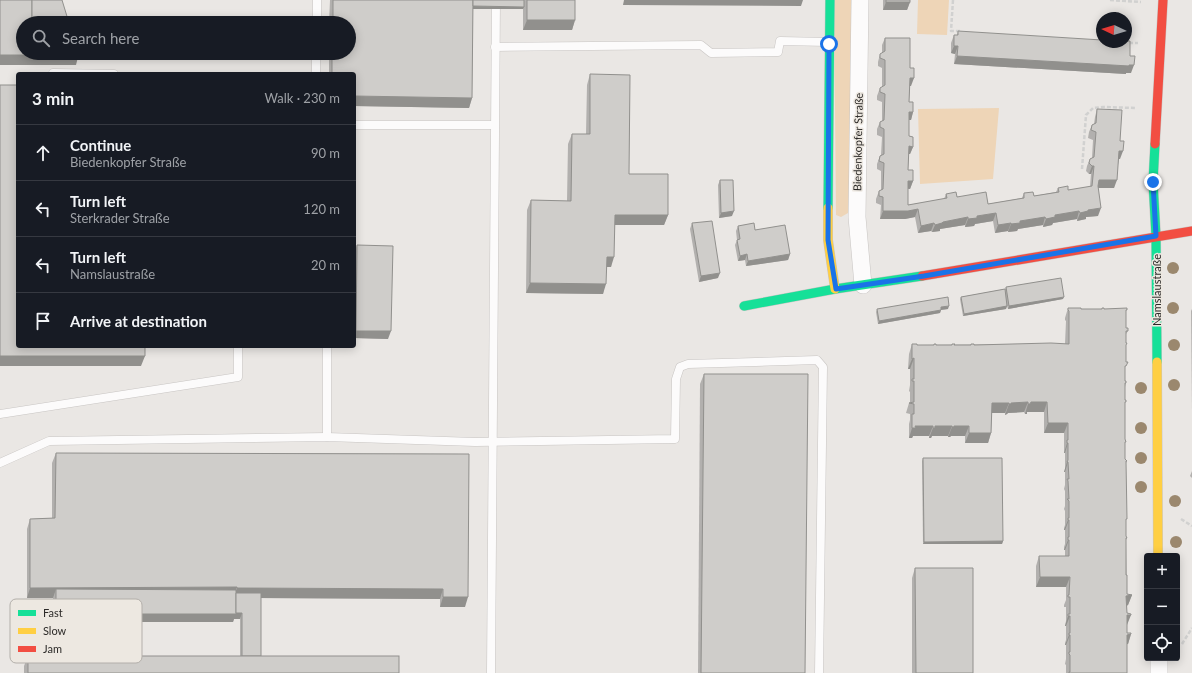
<!DOCTYPE html>
<meta charset="utf-8">
<style>
:root{--surface:#171b24;--page:#20242c;--text:#f1f3f6;--muted:#9ea1a6;--line:#363941}
body{margin:0;font-family:Lato,sans-serif;background:var(--page);color:var(--text)}
.controls{position:absolute;right:12px;bottom:12px;display:grid;overflow:hidden;border-radius:4px;box-shadow:0 2px 10px #0003}
.controls button{width:36px;height:36px;display:grid;place-items:center;padding:0;border:0;border-bottom:1px solid var(--line);background:var(--surface);color:var(--text);font:20px sans-serif}
.compass{position:absolute;left:1096px;top:12px;width:36px;height:36px;border-radius:50%;background:var(--surface);box-shadow:0 2px 10px #0003;rotate:274deg}
.stop{position:absolute;width:12px;height:12px;margin:-9px;border:3px solid #1a73e8;border-radius:50%;background:#fff}
.stop.end{background:#1a73e8;border-color:#fff;box-shadow:0 1px 4px #0008}
.list{margin:0;padding:0;list-style:none}
h2{display:flex;justify-content:space-between;align-items:center;height:52px;margin:0;padding:0 16px;font-size:17px}
h2 small{font-size:13px;font-weight:400;color:var(--muted)}
.list li{display:grid;grid-template-columns:26px 1fr auto;gap:12px;align-items:center;box-sizing:border-box;height:56px;padding:0 16px;border-top:1px solid var(--line)}
.list b{display:block;font-size:15px;white-space:nowrap}
.list p{margin:0;font-size:13px;white-space:nowrap;color:var(--muted)}
.list em{font-size:13px;font-style:normal;color:var(--muted)}
.icon{flex:none;width:22px;height:22px;fill:none;stroke:currentColor;stroke-width:2;stroke-linecap:round;stroke-linejoin:round}
.map{position:relative;flex:none;width:1192px;height:673px;overflow:hidden}
.search{position:absolute;background:var(--surface);box-shadow:0 2px 10px #0003;left:16px;top:16px;width:340px;height:44px;display:flex;align-items:center;gap:10px;box-sizing:border-box;padding:0 14px;border-radius:22px;color:var(--muted);font-size:15px}
.panel{position:absolute;background:var(--surface);box-shadow:0 2px 10px #0003;left:16px;top:72px;width:340px;height:276px;border-radius:4px}
.map>svg:first-child{display:block}
.green{fill:#eed5b7}
.lines{fill:none;stroke-linecap:round;stroke-linejoin:round}
.lane-casing{stroke:#c8c5c3;stroke-width:9}
.street-casing{stroke:#c8c5c3;stroke-width:18}
.fast-casing{stroke:#c8c5c3;stroke-width:10}
.slow-casing{stroke:#c8c5c3;stroke-width:10}
.jam-casing{stroke:#c8c5c3;stroke-width:10}
.path{stroke:#d1d1d0;stroke-width:2.5;stroke-dasharray:4 2;stroke-linecap:butt}
.lane{stroke:#fcfbfb;stroke-width:8}
.street{stroke:#fcfbfb;stroke-width:17}
.fast{stroke:#16e098;stroke-width:9}
.slow{stroke:#ffcf43;stroke-width:9}
.jam{stroke:#f24e42;stroke-width:9}
.tree{fill:#9b886e}
.wall{fill:#b2b0ae}
.shaded-wall{fill:#91908d}
.building{fill:#cfcdca;stroke:#91908d}
.route{stroke:#1a73e8;stroke-width:5}
.labels{text-anchor:middle;stroke-width:3;stroke-linejoin:round;paint-order:stroke}
.street-label{font-size:11px;fill:#2c2a28;stroke:#ede8e1}
.key{fill:#ede8e1;stroke:#b3afaa;stroke-width:1}
.key-label{font-size:11px;fill:#2c2a28}
</style>
<div class="map">
<svg width="1192" height="673" viewBox="0 0 1192 673">
<rect width="100%" height="100%" fill="#eae7e4"/>
<g class="green">
<polygon points="834,0 851,0 850,208 848,213 841,217 836,215"/>
<polygon points="918,0 949,0 947,35 917,34"/>
<polygon points="999,108 993,179 920,184 918,109"/>
</g>
<g class="lines">
<defs>
<g id="lane">
<polyline points="317,23 317,0"/>
<polyline points="495,47 701,45 711,53 778,52 780,41 828,42"/>
<polyline points="53,73 114,74"/>
<polyline points="316,74 316,53"/>
<polyline points="354,125 494,125"/>
<polyline points="327,346 327,437"/>
<polyline points="0,414 238,377 238,346"/>
<polyline points="0,463 49,441 327,437 475,442 675,439 676,379 680,367 688,364 817,360 823,367 819,673"/>
<polyline points="491,673 496,0"/>
</g>
<g id="street">
<polyline points="860,0 857,217 863,285"/>
<polyline points="1159,658 1159,673"/>
</g>
<g id="fast">
<polyline points="1155,144 1153,182 1156,236 1157,362"/>
<polyline points="828,208 830,0"/>
<polyline points="744,306 835,289 922,276"/>
</g>
<g id="slow">
<polyline points="828,208 828,240 835,289"/>
<polyline points="1157,362 1158,556"/>
</g>
<g id="jam">
<polyline points="1155,144 1163,0"/>
<polyline points="922,276 1192,231"/>
</g>
</defs>
<use href="#lane" class="lane-casing"/>
<use href="#street" class="street-casing"/>
<use href="#fast" class="fast-casing"/>
<use href="#slow" class="slow-casing"/>
<use href="#jam" class="jam-casing"/>
<g class="path">
<polyline points="953,0 951,31 960,31"/>
<polyline points="1110,0 1141,2"/>
<polyline points="1129,43 1138,43"/>
<polyline points="1082,169 1086,115 1093,108 1103,107 1135,108"/>
<polyline points="1181,519 1192,526"/>
<polyline points="1182,644 1192,628"/>
</g>
<use href="#lane" class="lane"/>
<use href="#street" class="street"/>
<use href="#fast" class="fast"/>
<use href="#slow" class="slow"/>
<use href="#jam" class="jam"/>
</g>
<g class="tree">
<circle cx="1173" cy="268" r="6"/>
<circle cx="1173" cy="308" r="6"/>
<circle cx="1174" cy="345" r="6"/>
<circle cx="1174" cy="385" r="6"/>
<circle cx="1141" cy="388" r="6"/>
<circle cx="1141" cy="428" r="6"/>
<circle cx="1141" cy="458" r="6"/>
<circle cx="1141" cy="487" r="6"/>
<circle cx="1175" cy="501" r="6"/>
<circle cx="1176" cy="542" r="6"/>
</g>
<g class="wall">
<polygon points="330,0 575,0 575,20 572,30 523,30 523,9 473,9 472,98 469,108 354,106 354,74 329,74 329,53 349,53 349,23 329,23"/>
<polygon points="883,0 910,0 910,2 907,10 883,10"/>
<polygon points="958,31 1130,56 1131,73 1126,73 1126,74 954,64 955,54 951,53 951,43 954,35 957,35"/>
<polygon points="885,38 910,68 911,86 910,86 909,102 913,112 911,120 909,120 909,136 913,147 910,154 909,154 908,170 913,181 910,189 908,189 908,205 944,199 946,194 988,204 1022,198 1024,193 1034,196 1056,192 1058,188 1068,190 1090,187 1091,174 1089,174 1086,171 1087,166 1090,159 1092,158 1093,140 1088,138 1089,132 1092,125 1094,124 1095,117 1097,109 1120,141 1120,159 1119,159 1114,188 1098,188 1098,216 1086,217 1086,219 1077,221 1077,219 1053,223 1052,225 1043,227 1043,225 1018,229 1017,231 1008,232 1008,231 995,233 993,221 975,224 974,226 965,227 965,225 940,229 940,231 932,232 931,231 918,233 915,217 905,219 880,219 881,205 876,203 876,199 879,191 881,190 881,171 877,169 877,164 880,156 881,155 882,137 877,135 877,129 880,122 882,121 882,102 877,100 877,96 880,88 882,87 882,68 878,66 878,62 880,54 882,53 882,45"/>
<polygon points="590,74 629,174 668,215 664,225 615,225 611,267 607,267 603,294 526,293 527,210 531,200 567,201 568,144 572,134 586,134 587,85"/>
<polygon points="720,180 732,216 719,218 718,185"/>
<polygon points="692,223 718,278 699,282 690,229"/>
<polygon points="738,226 755,230 790,254 788,260 746,266 745,260 738,261 735,245 737,240 736,231"/>
<polygon points="357,245 388,339 354,338 354,253"/>
<polygon points="1006,287 1063,299 1008,309 1007,306 1006,309 963,316 960,299 961,297 1005,289"/>
<polygon points="1068,308 1081,309 1104,309 1126,314 1126,328 1128,331 1126,334 1125,370 1125,381 1126,383 1125,387 1125,459 1127,461 1126,463 1126,536 1127,538 1126,540 1127,594 1132,595 1128,605 1127,606 1127,633 1131,634 1128,644 1127,644 1127,673 1066,673 1066,665 1065,664 1066,659 1066,645 1065,645 1065,643 1066,640 1066,626 1065,626 1066,621 1066,607 1064,607 1064,605 1066,600 1066,587 1036,587 1036,566 1039,556 1065,556 1065,550 1064,550 1064,547 1065,544 1065,530 1064,530 1064,528 1065,525 1065,511 1064,509 1065,506 1065,491 1064,489 1065,485 1065,472 1064,472 1065,469 1065,453 1064,453 1064,433 1044,433 1044,412 1027,412 1027,414 1025,414 1024,412 1008,413 1007,414 1005,415 1005,413 992,413 991,433 988,443 965,443 965,436 951,436 950,437 948,437 948,436 932,436 931,438 929,438 929,436 913,436 912,438 909,438 909,424 910,420 910,414 906,413 909,403 910,403 910,392 909,391 910,385 910,369 908,369 909,354 912,344 917,345 1065,344 1066,321 1065,320 1065,318"/>
<polygon points="877,309 948,309 941,310 940,313 878,324 876,312"/>
<polygon points="1192,309 1192,412 1191,311"/>
<polygon points="704,374 805,673 698,673 700,384"/>
<polygon points="56,453 469,454 465,607 440,607 440,599 261,598 261,656 399,673 24,673 24,666 28,656 240,656 240,619 234,619 233,622 53,622 53,598 27,598 27,529 30,519 52,518 52,463"/>
<polygon points="923,458 1003,541 1002,544 923,544 922,461"/>
<polygon points="1192,471 1192,478 1190,476"/>
<polygon points="915,568 973,673 912,673 912,578"/>
</g>
<g class="shaded-wall">
<polygon points="624,0 803,0 801,6 623,5"/>
<polygon points="886,2 910,2 907,10 883,10"/>
<polygon points="471,6 524,7 523,9 470,9"/>
<polygon points="527,20 575,20 572,30 523,30"/>
<polygon points="954,46 958,46 955,54 951,53"/>
<polygon points="0,55 32,55 78,57 76,65 0,65"/>
<polygon points="957,56 1129,65 1134,65 1131,73 1126,73 1126,74 954,64"/>
<polygon points="910,78 914,78 911,86 907,86"/>
<polygon points="354,96 472,98 469,108 354,106"/>
<polygon points="909,112 913,112 911,120 907,120"/>
<polygon points="909,146 913,147 910,154 906,154"/>
<polygon points="1119,151 1123,151 1120,159 1116,159"/>
<polygon points="1092,166 1094,166 1091,174 1089,174"/>
<polygon points="1099,180 1117,180 1114,188 1096,188"/>
<polygon points="908,181 913,181 910,189 905,188"/>
<polygon points="1101,208 1098,216 1086,217 1086,219 1077,221 1080,213 1088,210"/>
<polygon points="918,209 915,217 905,219 880,219 883,211"/>
<polygon points="734,211 732,216 719,218 721,213"/>
<polygon points="1079,211 1077,219 1053,223 1052,225 1043,227 1046,219 1055,215"/>
<polygon points="996,213 993,221 975,224 974,226 965,227 968,219 977,216"/>
<polygon points="615,215 668,215 664,225 611,225"/>
<polygon points="968,217 965,225 940,229 940,231 932,232 935,225 943,222"/>
<polygon points="1045,217 1043,225 1018,229 1017,231 1008,232 1011,224 1020,221"/>
<polygon points="934,223 931,231 918,233 921,226"/>
<polygon points="1011,223 1008,231 995,233 998,225"/>
<polygon points="747,254 745,260 738,261 740,256"/>
<polygon points="790,254 788,260 746,266 748,261"/>
<polygon points="607,257 614,257 611,267 603,267"/>
<polygon points="720,273 718,278 699,282 701,276"/>
<polygon points="530,283 606,284 603,294 526,293"/>
<polygon points="1064,297 1063,299 1008,309 1009,306"/>
<polygon points="949,306 948,309 940,310 941,307"/>
<polygon points="1007,306 1006,309 963,316 964,314"/>
<polygon points="941,310 940,313 878,324 879,321"/>
<polygon points="356,331 391,331 388,339 354,338 354,335"/>
<polygon points="0,356 145,356 141,366 0,366"/>
<polygon points="914,358 910,369 908,369 912,359"/>
<polygon points="1028,402 1024,412 1008,413 1007,414 1005,415 1009,404 1011,403"/>
<polygon points="1031,402 1047,402 1044,412 1027,412 1027,414 1025,414 1028,404"/>
<polygon points="992,403 1009,403 1005,413 988,413"/>
<polygon points="1048,423 1068,423 1064,433 1044,433"/>
<polygon points="915,426 933,426 929,436 913,436 912,438 909,438 912,428"/>
<polygon points="935,426 952,426 948,436 932,436 931,438 929,438 933,428"/>
<polygon points="954,426 969,426 965,436 951,436 950,437 948,437 952,427"/>
<polygon points="969,433 991,433 988,443 965,443"/>
<polygon points="1067,443 1068,443 1065,453 1064,453"/>
<polygon points="1067,462 1068,462 1065,472 1064,472"/>
<polygon points="1068,520 1069,520 1065,530 1064,530"/>
<polygon points="1068,540 1069,540 1065,550 1064,550"/>
<polygon points="1003,541 1002,544 923,544 924,542"/>
<polygon points="1040,577 1070,577 1066,587 1036,587"/>
<polygon points="237,587 233,597 56,589 53,598 27,598 30,588"/>
<polygon points="237,588 443,589 440,599 233,598"/>
<polygon points="1132,595 1128,605 1123,606 1126,596"/>
<polygon points="443,597 468,597 465,607 440,607"/>
<polygon points="242,613 240,619 234,619 233,622 53,622 56,614"/>
<polygon points="1127,615 1131,615 1127,625 1123,625"/>
<polygon points="1068,616 1070,616 1066,626 1065,626"/>
<polygon points="1131,634 1128,644 1123,645 1127,635"/>
<polygon points="1069,635 1070,635 1066,645 1065,645"/>
</g>
<g class="building">
<polygon points="0,0 32,0 32,23 23,23 23,53 32,53 32,55 0,55"/>
<polygon points="32,0 62,0 69,23 32,23"/>
<polygon points="333,0 473,0 472,98 354,96 354,74 332,74 332,53 349,53 349,23 333,23"/>
<polygon points="473,0 524,0 524,7 473,6"/>
<rect x="527" y="0" width="48" height="20"/>
<rect x="886" y="0" width="24" height="2"/>
<polygon points="958,31 1102,40 1102,42 1130,41 1130,56 1135,56 1134,65 1129,65 1129,66 957,56 958,46 954,46 954,35 958,35"/>
<polygon points="885,38 910,38 910,68 914,68 914,78 910,78 909,102 913,102 913,112 909,112 909,136 913,137 913,147 909,146 908,170 913,170 913,181 908,181 908,205 947,198 946,194 956,192 957,197 986,192 988,204 1024,198 1024,193 1033,192 1034,196 1059,192 1058,188 1068,186 1068,190 1092,186 1094,166 1092,166 1089,163 1090,159 1094,157 1096,132 1091,130 1092,125 1096,123 1097,109 1122,110 1120,141 1124,141 1123,151 1119,151 1117,180 1099,180 1098,186 1101,208 1088,210 1088,211 1080,213 1079,211 1055,215 1055,217 1046,219 1045,217 1020,221 1020,223 1011,224 1011,223 998,225 996,213 977,216 977,218 968,219 968,217 943,222 942,223 935,225 934,223 921,226 918,209 908,211 883,211 883,197 879,196 879,191 883,189 884,163 879,161 880,156 884,154 884,129 880,127 880,122 884,120 885,94 880,92 880,88 885,85 885,60 880,58 880,54 885,51"/>
<polygon points="32,53 77,53 78,57 31,57"/>
<polygon points="590,74 630,75 629,174 668,174 668,215 615,215 614,257 607,257 606,284 530,283 531,200 571,201 572,134 590,134"/>
<polygon points="0,85 18,85 18,346 145,346 145,356 0,356"/>
<polygon points="720,180 733,180 734,211 721,213"/>
<polygon points="712,221 720,273 701,276 692,223"/>
<polygon points="754,223 755,230 785,225 790,254 748,261 747,254 740,256 737,240 740,239 738,226"/>
<polygon points="357,245 393,246 391,331 356,331"/>
<polygon points="1061,278 1064,297 1009,306 1006,287"/>
<polygon points="1005,289 1007,306 964,314 961,297"/>
<polygon points="948,297 949,306 941,307 941,310 879,321 877,309"/>
<polygon points="1068,308 1081,308 1081,309 1102,309 1102,308 1104,308 1104,309 1127,308 1127,310 1126,310 1126,328 1128,328 1128,331 1126,331 1126,343 1127,343 1126,345 1126,362 1128,362 1126,366 1125,366 1125,381 1126,381 1126,383 1125,383 1125,400 1126,400 1126,402 1125,402 1125,439 1126,442 1125,442 1125,459 1127,461 1126,461 1127,519 1126,519 1126,536 1127,538 1126,538 1126,575 1127,575 1127,594 1132,595 1126,596 1127,613 1131,614 1131,615 1127,615 1127,633 1131,633 1131,634 1127,635 1127,673 1069,673 1069,672 1070,672 1070,655 1069,654 1069,652 1070,652 1070,635 1069,635 1069,633 1070,633 1070,616 1068,616 1068,614 1070,614 1070,597 1068,597 1068,595 1069,595 1070,577 1040,577 1039,556 1069,556 1069,540 1068,540 1068,537 1069,537 1069,520 1068,520 1068,518 1069,518 1069,501 1067,499 1069,499 1068,481 1067,479 1069,479 1068,462 1067,462 1068,460 1068,443 1067,443 1067,440 1068,440 1068,423 1048,423 1047,402 1031,402 1030,404 1028,404 1028,402 1011,403 1011,404 1009,404 1009,403 992,403 991,433 969,433 969,426 954,426 954,427 952,427 952,426 935,426 935,428 933,428 933,426 915,426 916,428 912,428 912,414 914,414 914,404 909,403 914,402 914,381 912,381 912,379 914,379 914,358 912,359 912,344 917,344 917,345 934,345 934,344 936,344 936,345 952,345 952,344 955,344 954,345 971,345 971,344 974,344 974,345 1051,343 1069,344 1069,311 1068,310"/>
<polygon points="704,374 808,374 805,673 701,673"/>
<polygon points="56,453 469,454 468,597 443,597 443,589 237,588 237,587 30,588 30,519 55,518"/>
<polygon points="923,458 1002,458 1003,541 924,542"/>
<polygon points="915,568 973,568 973,673 916,673"/>
<polygon points="56,589 236,590 236,614 56,614"/>
<polygon points="236,593 261,593 261,656 242,656 242,613 236,613"/>
<rect x="28" y="656" width="371" height="17"/>
</g>
<g class="lines">
<polyline class="route" points="829,44 828,240 836,289 924,276 1156,236 1153,182"/>
</g>
<g class="labels">
<g class="street-label">
<text transform="translate(858 142) rotate(-89)" y="4">Biedenkopfer Straße</text>
<text transform="translate(1157 290) rotate(-90)" y="4">Namslaustraße</text>
</g>
</g>
<rect x="10" y="599" width="132" height="64" rx="6" class="key"/>
<rect x="18" y="610" width="18" height="6" fill="#16e098"/>
<rect x="18" y="628" width="18" height="6" fill="#ffcf43"/>
<rect x="18" y="646" width="18" height="6" fill="#f24e42"/>
<g class="key-label">
<text x="43" y="617">Fast</text>
<text x="43" y="635">Slow</text>
<text x="43" y="653">Jam</text>
</g>
</svg>
<div class="controls">
<button>+</button>
<button>−</button>
<button><svg class="icon" aria-label="locate" viewBox="0 0 24 24"><circle cx="12" cy="12" r="6"/><path d="M12 2v4M12 18v4M2 12h4M18 12h4"/></svg></button>
</div>
<svg class="compass" viewBox="-18 -18 36 36"><path d="M0-13l5 13h-10z" fill="#e53935"/><path d="M0 13l5-13h-10z" fill="#9ea1a6"/></svg>
<div class="stop" style="left:829px;top:44px"></div>
<div class="stop end" style="left:1153px;top:182px"></div>
<div class="search"><svg class="icon" aria-label="search" viewBox="0 0 24 24"><circle cx="10" cy="10" r="6"/><path d="M15 15l6 6"/></svg>Search here</div>
<section class="panel">
<h2>3 min<small>Walk · 230 m</small></h2>
<ul class="list">
<li><svg class="icon" aria-label="ahead" viewBox="0 0 24 24"><path d="M12 20V5M6 11l6-6 6 6"/></svg><div><b>Continue</b><p>Biedenkopfer Straße</p></div><em>90 m</em></li>
<li><svg class="icon" aria-label="left" viewBox="0 0 24 24"><path d="M17 20v-9H6M10 6l-5 5 5 5"/></svg><div><b>Turn left</b><p>Sterkrader Straße</p></div><em>120 m</em></li>
<li><svg class="icon" aria-label="left" viewBox="0 0 24 24"><path d="M17 20v-9H6M10 6l-5 5 5 5"/></svg><div><b>Turn left</b><p>Namslaustraße</p></div><em>20 m</em></li>
<li><svg class="icon" aria-label="arrive" viewBox="0 0 24 24"><path d="M6 21V4h12l-3 4 3 4H6"/></svg><div><b>Arrive at destination</b></div></li>
</ul>
</section>
</div>
